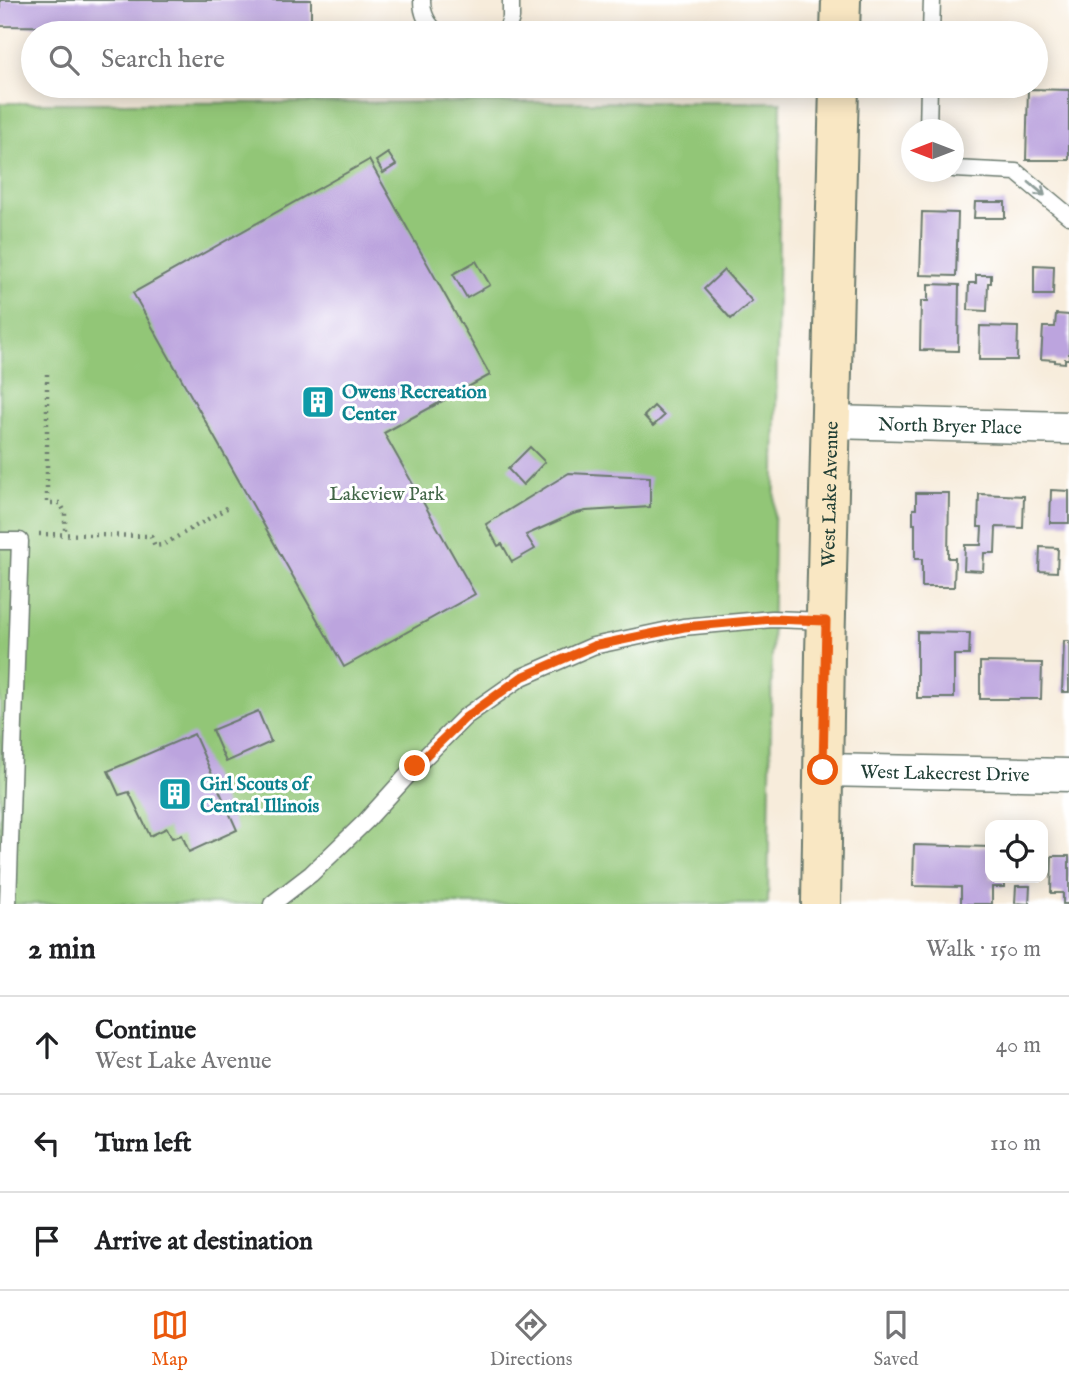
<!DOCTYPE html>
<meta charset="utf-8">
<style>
:root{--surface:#fff;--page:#f6f6f6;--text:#202124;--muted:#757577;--line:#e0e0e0;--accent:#ea580c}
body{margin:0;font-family:"IM FELL English",serif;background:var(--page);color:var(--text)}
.controls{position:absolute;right:21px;bottom:21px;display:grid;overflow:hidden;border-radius:14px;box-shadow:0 4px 18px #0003}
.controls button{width:63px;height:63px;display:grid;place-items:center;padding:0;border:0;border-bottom:2px solid var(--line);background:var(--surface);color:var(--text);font:35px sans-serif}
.compass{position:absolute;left:901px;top:119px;width:63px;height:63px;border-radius:50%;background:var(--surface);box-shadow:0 4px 18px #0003;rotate:270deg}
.stop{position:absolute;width:21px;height:21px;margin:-16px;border:5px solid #ea580c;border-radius:50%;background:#fff}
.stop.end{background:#ea580c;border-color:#fff;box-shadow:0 2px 7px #0008}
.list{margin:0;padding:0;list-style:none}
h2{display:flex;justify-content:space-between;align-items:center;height:91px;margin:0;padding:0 28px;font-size:30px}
h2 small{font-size:23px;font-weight:400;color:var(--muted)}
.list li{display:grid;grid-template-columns:46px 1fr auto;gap:21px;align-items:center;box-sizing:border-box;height:98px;padding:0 28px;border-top:2px solid var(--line)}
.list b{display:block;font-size:26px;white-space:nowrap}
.list p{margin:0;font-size:23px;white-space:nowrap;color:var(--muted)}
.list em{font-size:23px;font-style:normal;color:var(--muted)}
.icon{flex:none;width:38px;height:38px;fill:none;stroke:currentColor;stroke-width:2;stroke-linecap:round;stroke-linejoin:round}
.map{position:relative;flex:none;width:1069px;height:904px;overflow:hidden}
.search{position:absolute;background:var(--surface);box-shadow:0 4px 18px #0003;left:21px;right:21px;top:21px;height:77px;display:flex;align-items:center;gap:18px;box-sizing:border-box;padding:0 24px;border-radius:38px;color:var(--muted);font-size:26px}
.sheet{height:385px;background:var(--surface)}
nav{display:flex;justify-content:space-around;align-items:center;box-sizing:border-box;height:98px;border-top:2px solid var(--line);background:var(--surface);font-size:19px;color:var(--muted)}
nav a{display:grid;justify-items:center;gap:4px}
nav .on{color:var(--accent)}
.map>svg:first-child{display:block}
.green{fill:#92c677;stroke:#588256;stroke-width:2}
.building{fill:#bca4de}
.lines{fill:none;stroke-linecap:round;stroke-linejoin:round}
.service-casing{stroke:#6b7a6e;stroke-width:19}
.minor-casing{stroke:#6b7a6e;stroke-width:35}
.secondary-casing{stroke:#6b7a6e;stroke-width:42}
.path{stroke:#6b7a6e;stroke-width:4.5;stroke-dasharray:2 5;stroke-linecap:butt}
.service{stroke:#fff;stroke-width:16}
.minor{stroke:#fff;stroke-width:32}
.secondary{stroke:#f9e7c3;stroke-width:38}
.oneway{stroke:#8f9e9a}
.route{stroke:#ea580c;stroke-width:9}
.labels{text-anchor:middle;stroke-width:6;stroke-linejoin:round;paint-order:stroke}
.culture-label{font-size:19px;font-weight:bold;fill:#0d838f;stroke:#fff;text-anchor:start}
.street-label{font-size:19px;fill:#1f3d34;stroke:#fff}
.park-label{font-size:19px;fill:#426648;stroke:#fff}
</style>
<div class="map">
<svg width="1069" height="904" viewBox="0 0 1069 904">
<rect width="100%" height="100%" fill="#fff"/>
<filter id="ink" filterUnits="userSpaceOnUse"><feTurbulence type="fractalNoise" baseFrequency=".0143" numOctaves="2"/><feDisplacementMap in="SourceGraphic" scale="14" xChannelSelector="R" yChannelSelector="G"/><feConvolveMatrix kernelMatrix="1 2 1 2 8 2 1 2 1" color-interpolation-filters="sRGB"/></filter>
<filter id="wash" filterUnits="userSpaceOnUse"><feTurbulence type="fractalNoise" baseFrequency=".00686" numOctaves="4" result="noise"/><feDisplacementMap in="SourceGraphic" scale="28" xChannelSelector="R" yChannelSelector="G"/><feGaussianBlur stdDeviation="1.57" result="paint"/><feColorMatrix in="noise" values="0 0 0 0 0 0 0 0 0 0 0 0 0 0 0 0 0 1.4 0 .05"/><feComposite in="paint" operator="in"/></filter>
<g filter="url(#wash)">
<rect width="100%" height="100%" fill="#f7ecdb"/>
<polygon class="green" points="781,102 768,904 0,904 0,103"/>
<g id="blocks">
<g class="building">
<polygon points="0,0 311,0 311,29 0,26"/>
<polygon points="1028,89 1069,90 1069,160 1026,160"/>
<polygon points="388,153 396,165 383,173 376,161"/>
<polygon points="369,160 490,375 384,433 475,594 344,667 133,293"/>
<polygon points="975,202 1005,202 1005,218 974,218"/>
<polygon points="922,212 958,213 956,276 920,275"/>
<polygon points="476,261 490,285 467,298 453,274"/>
<polygon points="1034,265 1054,266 1053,295 1034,295"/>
<polygon points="724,270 752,301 731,319 704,289"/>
<polygon points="976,275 991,275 991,283 988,283 987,311 968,310 969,283 976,283"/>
<polygon points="928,284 959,285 958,351 920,350 921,301 928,301"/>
<polygon points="1056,314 1069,315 1069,359 1065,359 1065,363 1055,362 1055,360 1041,359 1043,327 1055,327"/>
<polygon points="980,326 1018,327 1017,360 979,360"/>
<polygon points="654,406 664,416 653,426 644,416"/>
<polygon points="530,447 545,462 523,485 508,469"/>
<polygon points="569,473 650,477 650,507 586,511 573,514 526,535 535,549 512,562 502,544 498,546 486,524"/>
<polygon points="1051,490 1069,491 1069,523 1050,523"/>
<polygon points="916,493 949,493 948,558 955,558 954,587 922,587 922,559 915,559 915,524 913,524 913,509 916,509"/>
<polygon points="979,494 1024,496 1023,528 996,527 995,553 984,553 983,571 964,570 965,545 981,545 982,527 978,527"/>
<polygon points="1040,547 1058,548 1057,572 1039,571"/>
<polygon points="917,632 970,633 969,655 954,655 954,698 917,698"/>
<polygon points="1064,641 1069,641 1069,692 1062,692"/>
<polygon points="980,662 1042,663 1041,699 980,699"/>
<polygon points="258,711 271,742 226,762 212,730"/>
<polygon points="194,734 237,830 189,852 182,835 172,838 167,828 150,836 129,792 119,795 108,771"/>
<polygon points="914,845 990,847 990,878 1004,878 1004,887 992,887 992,904 961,904 961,887 913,886"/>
<polygon points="1052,856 1069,856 1069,904 1063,904 1063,893 1051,893"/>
<polygon points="1016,886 1030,886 1029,904 1015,903"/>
</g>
</g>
</g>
<g filter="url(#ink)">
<use href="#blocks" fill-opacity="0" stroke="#6b7a6e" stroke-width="2"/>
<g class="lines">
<defs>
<g id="service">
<path d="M 422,0 C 422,14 427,23 437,33"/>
<polyline points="506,33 511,18 511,0"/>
<polyline points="931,33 932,0"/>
<polyline points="928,130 929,86"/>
<polyline points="954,169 1016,172 1069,216"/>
<polyline points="0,541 20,541 8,904"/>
<polyline points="272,904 311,874 366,821 416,766 465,717 522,677 593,646 683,627 772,619 826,621"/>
</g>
<g id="minor">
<path id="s1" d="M 831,422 L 1069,428"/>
<path id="s2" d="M 823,770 L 1069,775"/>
</g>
<g id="secondary">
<polyline points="840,33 841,0"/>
<path id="s3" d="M 821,904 L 825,654 L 839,86"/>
</g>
</defs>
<use href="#service" class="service-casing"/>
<use href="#minor" class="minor-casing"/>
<use href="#secondary" class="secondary-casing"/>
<g class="path">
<polyline points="47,374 47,503 60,503 65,512 65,534"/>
<polyline points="39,534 151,536 155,546 163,545 227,508"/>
</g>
<use href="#service" class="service"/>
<use href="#minor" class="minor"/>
<use href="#secondary" class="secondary"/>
</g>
<defs><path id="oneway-shaft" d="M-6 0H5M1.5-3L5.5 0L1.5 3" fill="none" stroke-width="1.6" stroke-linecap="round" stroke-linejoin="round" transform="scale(1.75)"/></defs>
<use class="oneway" href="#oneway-shaft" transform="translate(1037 189) rotate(40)"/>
</g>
<g class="lines" filter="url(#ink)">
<polyline class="route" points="415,766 465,718 522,677 593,646 684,627 772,619 826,621 823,770"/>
</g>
<defs>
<symbol id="building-square" viewBox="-11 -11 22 22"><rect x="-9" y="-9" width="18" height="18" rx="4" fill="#0f9aa8" stroke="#fff"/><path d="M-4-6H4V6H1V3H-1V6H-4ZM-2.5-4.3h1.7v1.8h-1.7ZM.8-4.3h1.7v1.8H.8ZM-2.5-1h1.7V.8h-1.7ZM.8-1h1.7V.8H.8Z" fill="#fff"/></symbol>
</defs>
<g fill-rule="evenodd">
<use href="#building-square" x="299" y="383" width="38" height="38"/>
<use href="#building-square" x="156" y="775" width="38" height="38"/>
</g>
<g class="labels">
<g class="culture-label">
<text x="342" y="398">Owens Recreation<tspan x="342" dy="22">Center</tspan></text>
<text x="200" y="790">Girl Scouts of<tspan x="200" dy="22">Central Illinois</tspan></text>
</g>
<g class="street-label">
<text dy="7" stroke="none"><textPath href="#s1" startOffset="119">North Bryer Place</textPath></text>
<text dy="7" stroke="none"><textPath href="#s3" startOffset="410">West Lake Avenue</textPath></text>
<text dy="7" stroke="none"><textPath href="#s2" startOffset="122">West Lakecrest Drive</textPath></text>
</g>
<g class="park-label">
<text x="387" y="500">Lakeview Park</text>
</g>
</g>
</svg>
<div class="controls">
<button><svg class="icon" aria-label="locate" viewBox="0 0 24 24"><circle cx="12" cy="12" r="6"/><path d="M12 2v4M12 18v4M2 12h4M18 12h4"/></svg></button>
</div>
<svg class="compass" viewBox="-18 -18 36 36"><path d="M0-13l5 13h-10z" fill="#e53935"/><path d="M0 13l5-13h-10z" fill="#757577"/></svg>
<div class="stop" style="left:823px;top:770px"></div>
<div class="stop end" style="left:415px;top:766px"></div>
<div class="search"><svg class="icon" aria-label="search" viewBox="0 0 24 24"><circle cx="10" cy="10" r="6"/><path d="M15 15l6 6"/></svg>Search here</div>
</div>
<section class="sheet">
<h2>2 min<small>Walk · 150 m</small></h2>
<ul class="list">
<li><svg class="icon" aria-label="ahead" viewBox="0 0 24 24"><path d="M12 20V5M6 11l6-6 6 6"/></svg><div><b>Continue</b><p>West Lake Avenue</p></div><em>40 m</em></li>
<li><svg class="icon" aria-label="left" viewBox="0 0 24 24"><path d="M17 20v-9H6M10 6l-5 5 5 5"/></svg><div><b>Turn left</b></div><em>110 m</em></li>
<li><svg class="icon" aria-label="arrive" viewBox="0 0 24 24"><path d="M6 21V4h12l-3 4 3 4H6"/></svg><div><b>Arrive at destination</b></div></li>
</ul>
</section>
<nav>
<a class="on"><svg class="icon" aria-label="map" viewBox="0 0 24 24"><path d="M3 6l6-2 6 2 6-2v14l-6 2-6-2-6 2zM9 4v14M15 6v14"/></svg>Map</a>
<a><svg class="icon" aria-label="directions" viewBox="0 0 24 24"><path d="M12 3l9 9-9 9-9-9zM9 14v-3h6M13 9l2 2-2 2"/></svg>Directions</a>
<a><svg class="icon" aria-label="saved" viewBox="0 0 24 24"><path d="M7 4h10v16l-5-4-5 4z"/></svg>Saved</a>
</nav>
